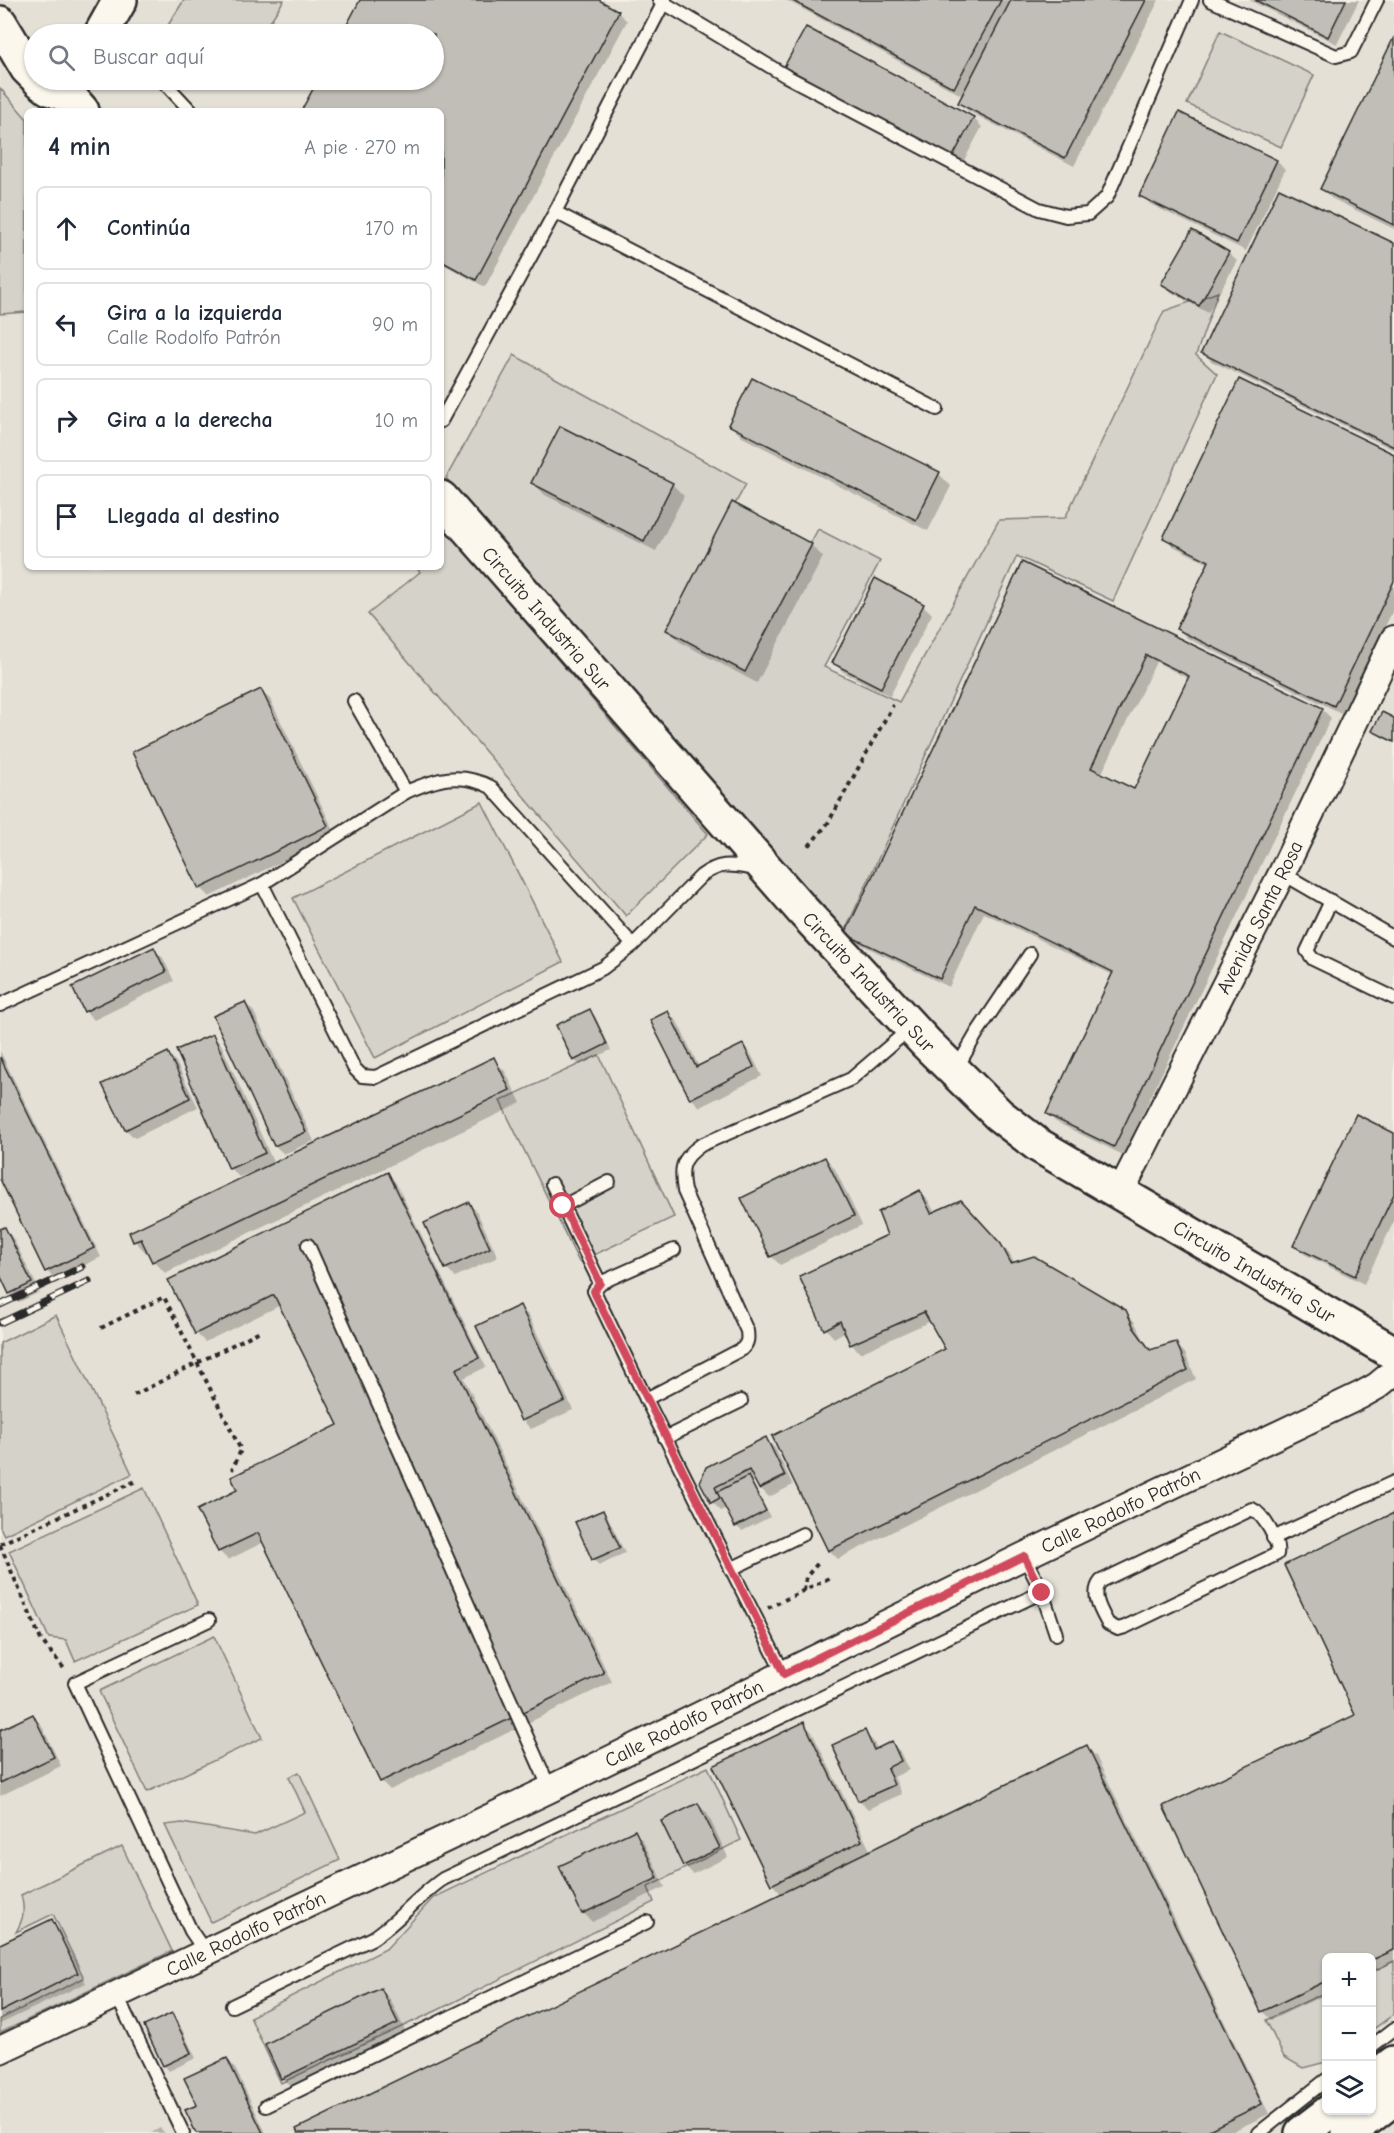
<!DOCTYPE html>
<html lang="es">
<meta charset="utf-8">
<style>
:root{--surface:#fff;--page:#f2f2f3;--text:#1f2937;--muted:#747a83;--line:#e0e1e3}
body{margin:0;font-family:"Comic Neue",sans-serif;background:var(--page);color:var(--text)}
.controls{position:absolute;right:18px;bottom:18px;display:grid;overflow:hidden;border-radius:9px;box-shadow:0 2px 4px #0004}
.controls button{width:54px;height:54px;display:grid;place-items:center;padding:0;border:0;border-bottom:2px solid var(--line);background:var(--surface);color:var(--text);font:30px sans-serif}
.stop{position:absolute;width:18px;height:18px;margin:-14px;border:4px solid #d1495b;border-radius:50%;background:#fff}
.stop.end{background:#d1495b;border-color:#fff;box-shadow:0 2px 6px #0008}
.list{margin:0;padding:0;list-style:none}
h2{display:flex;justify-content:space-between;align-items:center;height:78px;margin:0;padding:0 24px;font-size:26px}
h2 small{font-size:20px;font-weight:400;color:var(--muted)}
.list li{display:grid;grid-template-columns:39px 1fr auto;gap:18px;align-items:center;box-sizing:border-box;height:84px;margin:0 12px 12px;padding:0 12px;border:2px solid var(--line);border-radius:9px}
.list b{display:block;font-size:22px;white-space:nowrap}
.list p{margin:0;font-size:20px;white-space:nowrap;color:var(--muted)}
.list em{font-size:20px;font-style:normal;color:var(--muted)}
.icon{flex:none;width:33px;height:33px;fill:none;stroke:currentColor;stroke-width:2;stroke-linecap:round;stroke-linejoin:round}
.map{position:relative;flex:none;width:1394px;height:2133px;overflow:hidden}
.search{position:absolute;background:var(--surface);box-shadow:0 2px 4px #0004;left:24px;top:24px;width:420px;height:66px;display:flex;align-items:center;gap:15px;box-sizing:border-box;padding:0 21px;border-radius:33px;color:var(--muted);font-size:22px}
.panel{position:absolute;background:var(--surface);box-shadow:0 2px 4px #0004;left:24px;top:108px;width:420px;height:462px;border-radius:9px}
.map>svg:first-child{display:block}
.built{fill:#e4e0d6;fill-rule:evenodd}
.green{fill:#d5d2c9;stroke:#807e7a;stroke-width:1.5}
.shadow{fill:#0003;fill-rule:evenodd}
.building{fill:#c0beb6;stroke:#2b2b2b;stroke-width:1.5;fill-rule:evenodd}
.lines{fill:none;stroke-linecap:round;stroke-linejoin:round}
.service-casing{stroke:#2b2b2b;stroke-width:16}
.minor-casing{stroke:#2b2b2b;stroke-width:30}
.secondary-casing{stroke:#2b2b2b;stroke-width:38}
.path{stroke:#2b2b2b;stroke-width:4;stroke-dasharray:4.5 4.5;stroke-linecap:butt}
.service{stroke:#fbf7ec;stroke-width:12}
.minor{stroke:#fbf7ec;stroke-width:26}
.secondary{stroke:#fbf7ec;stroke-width:33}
.rail-casing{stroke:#2b2b2b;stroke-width:7}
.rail{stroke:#fbf7ec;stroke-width:4.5;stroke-dasharray:14;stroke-linecap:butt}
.route{stroke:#d1495b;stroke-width:8}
.labels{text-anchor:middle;stroke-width:6;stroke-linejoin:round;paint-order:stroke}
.street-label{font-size:20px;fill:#2b2b2b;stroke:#fbf7ec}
</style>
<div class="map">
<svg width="1394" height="2133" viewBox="0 0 1394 2133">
<rect width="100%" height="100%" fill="#f3efe4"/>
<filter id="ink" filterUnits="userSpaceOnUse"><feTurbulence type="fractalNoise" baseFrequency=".0167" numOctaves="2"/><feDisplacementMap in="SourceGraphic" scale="12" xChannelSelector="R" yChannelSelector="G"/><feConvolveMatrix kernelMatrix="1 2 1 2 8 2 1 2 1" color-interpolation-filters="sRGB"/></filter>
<g filter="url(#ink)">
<path class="built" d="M 0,0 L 1394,0 L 1394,2133 L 0,2133 ZM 34,34 L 434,34 L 434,80 L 34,80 ZM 27,111 L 441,111 L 441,567 L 27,567 ZM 1326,1958 L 1372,1958 L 1372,2110 L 1326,2110 Z"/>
<g class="green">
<polygon points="184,0 284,0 262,34 173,34 165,30"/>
<polygon points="1220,31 1314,75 1281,147 1187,104"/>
<polygon points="0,88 27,119 27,312 0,314"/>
<polygon points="1218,292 1196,355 1217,374 1113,601 1017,556 845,931 446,478 514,355 746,484 668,627 744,669 818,529 880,561 824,667 899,702 999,520 1065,518 1164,311"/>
<polygon points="441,524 708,834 626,916 368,614 420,572 416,567 441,567"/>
<polygon points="482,802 563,962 375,1058 293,898"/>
<polygon points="599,1055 674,1217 579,1262 500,1101"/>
<polygon points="56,1315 132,1474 4,1535 0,1527 0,1343"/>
<polygon points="144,1488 198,1605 75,1661 66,1640 49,1638 9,1551"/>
<polygon points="214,1636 262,1738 147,1792 99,1691"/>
<polygon points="708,1767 741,1840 648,1887 654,1902 438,2010 281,2083 250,2017 386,1949 433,1898"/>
<polygon points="299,1772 340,1860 211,1922 165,1825 182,1823 255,1835 305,1812 289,1777"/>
<path d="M 122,1846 L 172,1951 L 0,2033 L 0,2019 L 84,1978 L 53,1914 L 16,1932 C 24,1918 25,1910 21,1895 Z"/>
<polygon points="1394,1961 1394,2014 1372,2030 1372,1972"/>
<polygon points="1326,1992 1326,2062 1303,2068 1284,2057 1266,2020"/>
</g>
<g class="shadow">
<polygon points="362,0 596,0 618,12 627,21 485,287 441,263 441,111 303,111 319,80 434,80 434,34 343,34"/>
<polygon points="786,0 1159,0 1074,166 968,111 960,103 963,96"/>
<polygon points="1249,0 1359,0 1337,44"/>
<polygon points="1394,40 1394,229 1331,198 1322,189"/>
<polygon points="786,67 973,118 982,127 961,166 795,76"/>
<polygon points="1180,114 1277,161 1285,170 1246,251 1150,204 1141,195"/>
<polygon points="1394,245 1394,450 1211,361 1202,352"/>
<polygon points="1228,253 1237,261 1208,313 1171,292 1162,284"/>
<polygon points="730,425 939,474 951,486 928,531 742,437"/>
<polygon points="1394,456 1394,608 1343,714 1187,638 1178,629 1209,564 1173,546 1165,538"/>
<polygon points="533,483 672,484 684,496 656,551 545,495"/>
<polygon points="811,545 823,557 757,683 680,642 668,630"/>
<path d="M 1022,564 L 1322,709 L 1331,718 L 1123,1155 L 1056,1122 L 1047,1114 L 1113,975 L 984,913 L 949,987 L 856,942 L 847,933 ZM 1156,662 L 1189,679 L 1135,791 L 1101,775 Z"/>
<polygon points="923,605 932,614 890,696 843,672 834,663"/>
<polygon points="261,691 270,699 336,835 209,897 200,888"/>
<polygon points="1394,720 1394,743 1380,736 1374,730"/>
<polygon points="154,949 163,958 174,981 94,1020 85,1011"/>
<polygon points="245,1003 254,1012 314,1141 284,1154 275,1146 215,1017"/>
<polygon points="590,1011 595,1016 611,1050 580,1065 574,1060"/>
<polygon points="668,1013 677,1021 699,1067 743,1045 751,1054 762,1076 700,1107 691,1098"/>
<polygon points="212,1036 221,1044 274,1164 493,1059 505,1071 521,1103 165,1273 154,1261 149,1252 146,1253 135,1241 255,1173 254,1171 239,1177 230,1168"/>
<polygon points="0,1051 101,1257 55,1280 47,1271 0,1175"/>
<polygon points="167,1053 176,1062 198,1107 135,1138 126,1130 104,1084"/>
<polygon points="1394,1134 1394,1221 1364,1284 1304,1254 1295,1245"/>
<polygon points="825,1158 834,1167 862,1225 780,1265 771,1256"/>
<polygon points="388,1174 396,1183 486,1367 464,1378 612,1682 390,1790 381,1781 264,1542 228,1560 219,1551 239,1491 340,1426 281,1305 205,1342 196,1333"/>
<polygon points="920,1192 929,1201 935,1213 970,1211 1010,1254 1014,1264 1125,1312 1134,1321 1143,1338 1152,1351 1176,1344 1185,1353 1196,1379 838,1559 829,1550 947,1350 931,1321 860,1353 852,1345 846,1331 834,1338 826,1329"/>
<polygon points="469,1204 477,1212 498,1257 455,1277 446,1268"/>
<polygon points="5,1229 13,1238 40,1292 19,1302 10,1293 0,1272 0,1231"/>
<polygon points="520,1307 529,1316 573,1410 531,1429 522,1420"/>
<polygon points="766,1439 775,1448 793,1485 769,1497 760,1488 756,1479 752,1481 770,1517 742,1531 736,1526 727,1507 721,1511 712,1502 701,1482"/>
<polygon points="603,1511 608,1517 625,1553 599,1565 593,1559"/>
<polygon points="1394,1515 1394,1962 1372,1973 1372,1958 1326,1958 1326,1994 1271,2020 1262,2011 1165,1806 1357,1716"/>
<polygon points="32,1716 41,1724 61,1766 0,1796 0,1731"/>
<polygon points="804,1724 812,1732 871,1852 1087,1747 1096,1756 1269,2114 1229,2133 300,2133 782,1895 772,1884"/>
<polygon points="864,1732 873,1741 878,1750 892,1743 900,1752 909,1770 894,1777 902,1794 868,1809 859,1800"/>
<polygon points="698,1804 707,1813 728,1857 693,1874 684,1865"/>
<polygon points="634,1832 643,1841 665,1887 592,1922 584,1913 561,1867"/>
<polygon points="51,1921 60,1930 86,1983 0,2024 0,1946"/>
<polygon points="381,1990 390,1999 406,2032 291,2087 282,2078"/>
<polygon points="172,2015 178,2021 196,2058 169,2071 164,2065"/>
<polygon points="227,2059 235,2068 266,2133 198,2133 199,2106"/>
<polygon points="160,2128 165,2133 151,2133"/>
</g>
<g class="building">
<polygon points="360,0 599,0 619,11 476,280 441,261 441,111 301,111 318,80 434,80 434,34 342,34"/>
<polygon points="791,0 1001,0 954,88"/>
<polygon points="1011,0 1146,0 1065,158 958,103"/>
<polygon points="1255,0 1346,0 1328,37"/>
<polygon points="806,27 974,117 952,158 784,67"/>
<polygon points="1394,37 1394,225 1320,189"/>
<polygon points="1179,112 1277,160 1237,243 1139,196"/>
<polygon points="1279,188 1394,243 1394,447 1201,353"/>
<polygon points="1192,230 1229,252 1199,306 1161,284"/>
<polygon points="752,378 940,472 916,520 728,425"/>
<polygon points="1239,379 1394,454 1394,581 1334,706 1176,629 1209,561 1163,538"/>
<polygon points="560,426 673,483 644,541 531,483"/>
<polygon points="732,502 812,544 745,672 666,630"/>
<path d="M 1022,562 L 1323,708 L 1114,1147 L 1046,1114 L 1113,972 L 975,905 L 940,979 L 845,934 ZM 1146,655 L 1189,676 L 1134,789 L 1091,768 Z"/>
<polygon points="875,578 924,604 881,688 832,663"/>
<polygon points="261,689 328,826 199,889 132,752"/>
<polygon points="1382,712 1394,718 1394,742 1372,731"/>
<polygon points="154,947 166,972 84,1012 72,987"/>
<polygon points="245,1002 306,1132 274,1146 213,1016"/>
<polygon points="590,1009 607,1044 573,1061 556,1025"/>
<polygon points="668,1011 696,1067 743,1044 754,1067 690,1099 650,1020"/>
<polygon points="213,1034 265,1153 229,1169 176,1050"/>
<polygon points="168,1052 190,1098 125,1130 102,1084"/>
<polygon points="0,1057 94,1248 45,1272 0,1179"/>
<polygon points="494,1057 510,1090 152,1262 141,1239 133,1242 129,1232"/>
<polygon points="1356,1114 1394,1133 1394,1194 1355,1276 1293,1246"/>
<polygon points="825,1157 854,1216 770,1257 741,1198"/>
<polygon points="388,1172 479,1358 456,1369 604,1673 380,1782 258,1533 218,1552 197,1510 237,1490 231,1477 338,1425 274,1295 195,1334 168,1280"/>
<polygon points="920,1190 931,1213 961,1200 1001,1244 1011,1263 1034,1256 1126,1310 1134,1328 1150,1350 1176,1342 1188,1370 828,1551 772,1436 945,1349 924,1312 850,1345 840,1321 824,1330 799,1276 887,1235 878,1212"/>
<polygon points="469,1202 490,1248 445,1269 424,1223"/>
<polygon points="5,1227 32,1283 9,1294 0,1275 0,1229"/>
<polygon points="520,1305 565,1401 521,1421 476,1326"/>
<polygon points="766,1437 785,1476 759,1489 749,1470 715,1487 720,1498 711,1503 700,1482 706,1467"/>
<polygon points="748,1476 766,1511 735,1527 717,1492"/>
<polygon points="603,1510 620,1548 592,1560 575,1522"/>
<polygon points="1394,1513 1394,1950 1372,1960 1372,1958 1326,1958 1326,1981 1261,2012 1163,1806 1355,1715 1284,1565"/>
<polygon points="33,1714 54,1757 0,1783 0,1730"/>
<polygon points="804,1722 862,1841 771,1885 713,1766"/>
<polygon points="865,1730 874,1750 892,1741 901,1761 887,1768 894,1785 858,1801 832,1745"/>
<polygon points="1087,1745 1262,2104 1203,2133 298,2133 296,2129"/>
<polygon points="698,1803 720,1848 683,1866 661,1821"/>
<polygon points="635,1830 658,1878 582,1914 559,1866"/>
<polygon points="52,1919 78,1973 0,2012 0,1944"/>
<polygon points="381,1988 398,2023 281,2079 265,2044"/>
<polygon points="172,2013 191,2053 163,2066 144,2026"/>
<polygon points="227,2058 263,2133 196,2133 185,2110 197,2105 184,2078"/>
</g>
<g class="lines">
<defs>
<g id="service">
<polyline points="659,0 786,76 1039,209 1066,216 1088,214 1107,197 1192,0"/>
<polyline points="1210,0 1336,56 1351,52 1377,0"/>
<polyline points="162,80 191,111"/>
<polyline points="555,212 937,409"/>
<polyline points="441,421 555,212 665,0"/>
<polyline points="354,701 406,792"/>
<polyline points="1282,873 1394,938"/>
<polyline points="1331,901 1307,951 1313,959 1394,998"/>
<path d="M 633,945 L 491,787 C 460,771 436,779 406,792 L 262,884 L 354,1068 L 362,1076 L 376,1077 L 603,968 L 633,945 L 701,876 C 723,860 734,866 758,869"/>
<polyline points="0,1005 262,884"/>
<polyline points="956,1069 977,1033 1030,954"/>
<polyline points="552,1184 600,1283"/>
<polyline points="563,1206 609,1182"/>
<polyline points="308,1245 550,1789"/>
<polyline points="646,1399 594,1291 600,1283 674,1250"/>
<polyline points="665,1438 741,1401"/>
<path d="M 1252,1509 C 1263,1514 1280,1542 1277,1554 L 1125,1627 L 1118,1629 L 1108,1624 C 1101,1611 1090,1594 1101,1581 Z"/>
<polyline points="1273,1538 1394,1482"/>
<polyline points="1024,1556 1042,1592 1056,1634"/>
<polyline points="731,1569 803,1534"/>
<path d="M 784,1674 L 646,1399 L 742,1349 C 748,1343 748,1339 747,1331 L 684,1191 C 680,1168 681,1159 701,1145 L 851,1079 L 912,1027"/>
<polyline points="206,1953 191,1931 75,1683 209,1620"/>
<polyline points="116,1994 183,2133"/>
<path d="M 232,2006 L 373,1938 C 399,1921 418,1896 443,1879 L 1042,1592"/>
<polyline points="1372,2046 1394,2029"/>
<polyline points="266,2106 647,1922"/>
<polyline points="1259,2133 1326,2080"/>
</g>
<g id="minor">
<path id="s1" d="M 1120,1193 L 1282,873 L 1394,639"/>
<path id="s2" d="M 0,2050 L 550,1789 L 1024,1556 L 1361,1395 L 1377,1386 L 1394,1372"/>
</g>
<g id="secondary">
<polyline points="0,23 27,68 34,75"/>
<polyline points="101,34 120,0"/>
<polyline points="39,80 49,88 69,96 82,111"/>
<path id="s3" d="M 441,498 L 803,911 L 926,1043 L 999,1115 L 1038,1145 L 1394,1353"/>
<polyline points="1372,2080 1394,2063"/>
<polyline points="1302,2133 1332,2110"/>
<polyline points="1349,2133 1394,2098"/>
</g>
</defs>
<use href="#service" class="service-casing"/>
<use href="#minor" class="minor-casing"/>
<use href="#secondary" class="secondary-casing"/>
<g class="path">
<polyline points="809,846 828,823 893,705"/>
<polyline points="101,1328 164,1297 241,1450 232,1470"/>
<polyline points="134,1395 260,1331"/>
<polyline points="0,1544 138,1480"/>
<polyline points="0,1545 41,1640 66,1671"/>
<polyline points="804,1591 806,1577 819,1562"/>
<polyline points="768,1608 829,1578"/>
</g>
<use href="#service" class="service"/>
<use href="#minor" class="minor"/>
<use href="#secondary" class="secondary"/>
<defs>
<g id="rail">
<polyline points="0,1305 82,1267"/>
<polyline points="0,1323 89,1281"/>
</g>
</defs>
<use href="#rail" class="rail-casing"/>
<use href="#rail" class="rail"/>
</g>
</g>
<g class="lines" filter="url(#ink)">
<polyline class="route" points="563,1206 600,1283 594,1291 595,1294 784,1674 1024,1556 1042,1593"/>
</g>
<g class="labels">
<g class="street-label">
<text dy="7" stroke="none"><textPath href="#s3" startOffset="160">Circuito Industria Sur</textPath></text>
<text dy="7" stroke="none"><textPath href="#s1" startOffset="309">Avenida Santa Rosa</textPath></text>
<text dy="7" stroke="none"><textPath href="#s3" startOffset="646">Circuito Industria Sur</textPath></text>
<text dy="7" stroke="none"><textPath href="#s3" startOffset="1132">Circuito Industria Sur</textPath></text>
<text dy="7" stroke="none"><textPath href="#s2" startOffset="1244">Calle Rodolfo Patrón</textPath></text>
<text dy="7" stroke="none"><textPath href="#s2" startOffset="758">Calle Rodolfo Patrón</textPath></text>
<text dy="7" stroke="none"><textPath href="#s2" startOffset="272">Calle Rodolfo Patrón</textPath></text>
</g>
</g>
</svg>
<div class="controls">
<button>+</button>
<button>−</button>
<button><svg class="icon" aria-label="layers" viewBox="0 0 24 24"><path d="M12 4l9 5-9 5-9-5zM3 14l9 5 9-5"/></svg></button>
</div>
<div class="stop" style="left:563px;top:1206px"></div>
<div class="stop end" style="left:1042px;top:1593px"></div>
<div class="search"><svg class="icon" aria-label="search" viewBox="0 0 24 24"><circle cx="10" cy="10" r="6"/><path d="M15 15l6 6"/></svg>Buscar aquí</div>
<section class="panel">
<h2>4 min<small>A pie · 270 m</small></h2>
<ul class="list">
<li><svg class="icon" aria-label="ahead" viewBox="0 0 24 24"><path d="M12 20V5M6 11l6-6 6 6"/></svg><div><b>Continúa</b></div><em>170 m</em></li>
<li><svg class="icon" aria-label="left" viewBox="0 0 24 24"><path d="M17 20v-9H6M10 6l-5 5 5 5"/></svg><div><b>Gira a la izquierda</b><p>Calle Rodolfo Patrón</p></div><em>90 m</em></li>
<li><svg class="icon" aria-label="right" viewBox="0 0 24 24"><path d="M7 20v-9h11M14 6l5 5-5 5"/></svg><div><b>Gira a la derecha</b></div><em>10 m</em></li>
<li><svg class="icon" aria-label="arrive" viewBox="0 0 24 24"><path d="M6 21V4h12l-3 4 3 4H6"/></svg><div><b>Llegada al destino</b></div></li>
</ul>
</section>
</div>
